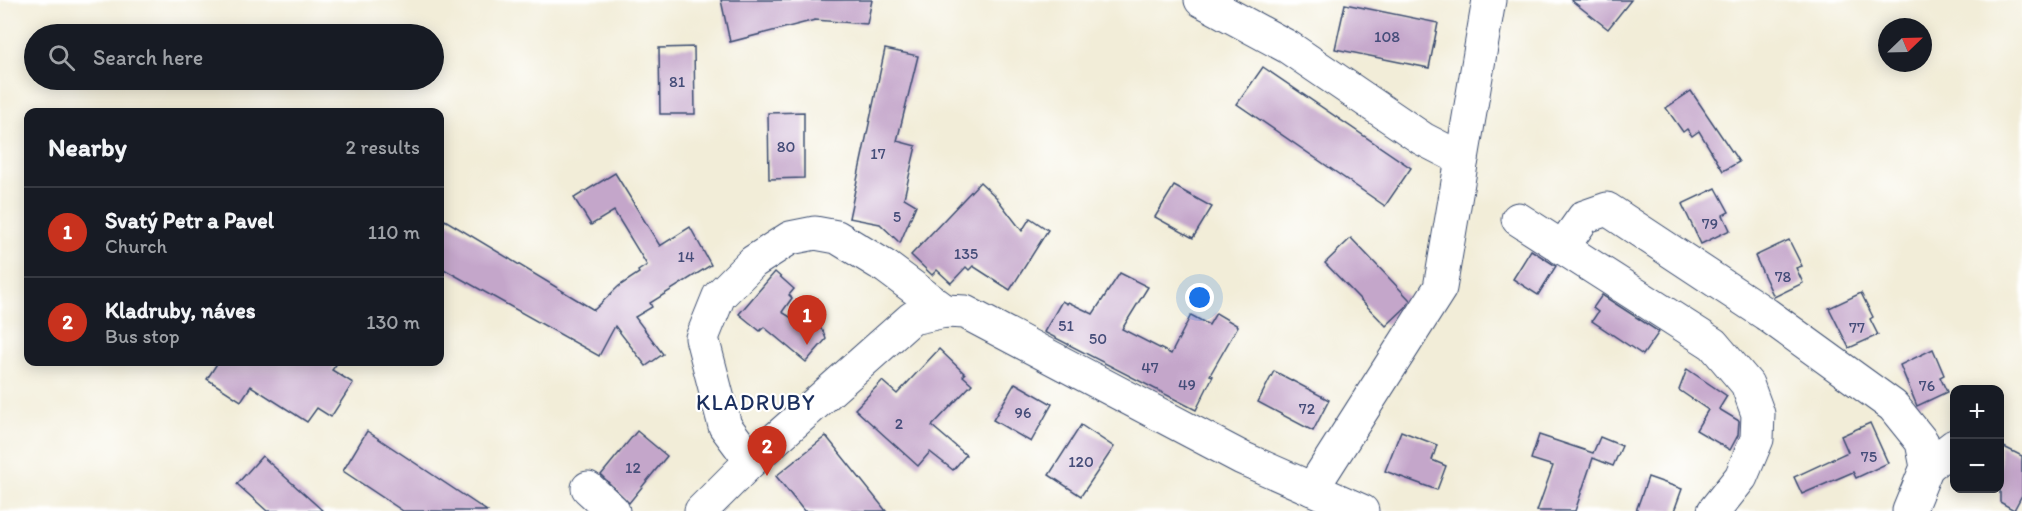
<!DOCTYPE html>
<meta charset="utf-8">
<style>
:root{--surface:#171b24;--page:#20242c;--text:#f1f3f6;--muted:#9ea1a6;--line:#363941;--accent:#c8321e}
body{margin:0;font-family:Itim,sans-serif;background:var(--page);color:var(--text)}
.controls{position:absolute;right:18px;bottom:18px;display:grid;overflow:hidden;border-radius:12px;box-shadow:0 3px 15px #0003}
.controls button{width:54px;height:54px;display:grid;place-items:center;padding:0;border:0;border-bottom:2px solid var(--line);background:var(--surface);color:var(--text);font:30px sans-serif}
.compass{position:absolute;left:1878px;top:18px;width:54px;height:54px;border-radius:50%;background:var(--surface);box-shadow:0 3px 15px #0003;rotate:67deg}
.you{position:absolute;left:1200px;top:298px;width:21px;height:21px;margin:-15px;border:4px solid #fff;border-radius:50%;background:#1a73e8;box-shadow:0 0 0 9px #1a73e833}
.badge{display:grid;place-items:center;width:39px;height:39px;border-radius:50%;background:var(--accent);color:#fff;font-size:20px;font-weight:700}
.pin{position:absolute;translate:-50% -50px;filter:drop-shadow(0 2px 3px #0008)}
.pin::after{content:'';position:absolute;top:32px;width:21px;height:18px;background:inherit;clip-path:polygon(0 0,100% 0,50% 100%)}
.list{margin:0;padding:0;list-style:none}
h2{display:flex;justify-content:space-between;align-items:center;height:78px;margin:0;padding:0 24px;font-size:26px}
h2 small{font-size:20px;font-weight:400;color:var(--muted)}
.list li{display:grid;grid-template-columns:39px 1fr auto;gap:18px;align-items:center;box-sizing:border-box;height:90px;padding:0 24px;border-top:2px solid var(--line)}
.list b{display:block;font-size:22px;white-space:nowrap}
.list p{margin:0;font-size:20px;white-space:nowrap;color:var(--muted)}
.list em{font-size:20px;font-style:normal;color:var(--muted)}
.icon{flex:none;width:33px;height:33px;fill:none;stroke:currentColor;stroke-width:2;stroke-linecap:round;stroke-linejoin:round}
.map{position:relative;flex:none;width:2022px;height:511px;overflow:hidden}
.search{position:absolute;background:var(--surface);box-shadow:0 3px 15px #0003;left:24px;top:24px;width:420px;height:66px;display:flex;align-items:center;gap:15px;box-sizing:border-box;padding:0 21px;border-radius:33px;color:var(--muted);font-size:22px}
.panel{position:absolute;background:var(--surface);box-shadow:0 3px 15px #0003;left:24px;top:108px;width:420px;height:258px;border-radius:12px}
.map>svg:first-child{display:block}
.building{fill:#c4a6ca}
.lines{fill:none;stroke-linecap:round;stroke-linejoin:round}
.minor-casing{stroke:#3b4c70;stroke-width:35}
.minor{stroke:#fff;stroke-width:33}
.labels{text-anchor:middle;stroke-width:4.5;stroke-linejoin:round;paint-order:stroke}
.number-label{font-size:16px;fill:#454d79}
.quarter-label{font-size:22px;letter-spacing:1.5px;fill:#1b2f5e;stroke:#fff}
</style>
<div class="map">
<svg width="2022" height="511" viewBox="0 0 2022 511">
<rect width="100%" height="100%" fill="#fff"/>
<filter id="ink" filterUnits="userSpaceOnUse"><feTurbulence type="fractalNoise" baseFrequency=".0167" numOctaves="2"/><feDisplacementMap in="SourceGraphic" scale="12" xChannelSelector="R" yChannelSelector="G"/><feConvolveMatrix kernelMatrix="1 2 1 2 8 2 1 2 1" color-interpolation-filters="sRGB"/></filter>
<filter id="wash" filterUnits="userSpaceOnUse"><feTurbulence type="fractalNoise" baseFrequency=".008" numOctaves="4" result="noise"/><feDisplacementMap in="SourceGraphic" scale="24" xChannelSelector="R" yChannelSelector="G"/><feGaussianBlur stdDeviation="1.35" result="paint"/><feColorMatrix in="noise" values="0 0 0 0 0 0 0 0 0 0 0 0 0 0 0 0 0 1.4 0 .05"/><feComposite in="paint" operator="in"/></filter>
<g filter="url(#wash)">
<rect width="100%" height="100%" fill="#f2edd8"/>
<g id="blocks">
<g class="building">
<polygon points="721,0 872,0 867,24 815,20 730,42"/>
<polygon points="1571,0 1631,0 1608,29"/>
<polygon points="1345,4 1438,23 1429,68 1335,49"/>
<polygon points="694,47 695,114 660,114 659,48"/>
<polygon points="885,49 918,56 897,141 916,146 904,198 916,205 900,243 880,224 849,218"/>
<polygon points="1263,67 1411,168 1385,206 1237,104"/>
<polygon points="1691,91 1739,162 1723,171 1699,131 1692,136 1687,129 1683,132 1666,108"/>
<polygon points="804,112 804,178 769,179 768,113"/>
<polygon points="615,173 660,246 690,227 711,265 650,303 652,307 635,317 663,354 646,366 615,326 599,356 440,267 440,231 445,220 594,310 619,286 639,273 638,271 647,265 614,211 591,225 574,198"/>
<polygon points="980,182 996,197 1022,231 1030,218 1048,230 1010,290 973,266 969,270 966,267 951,283 937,270 932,275 911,255"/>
<polygon points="1174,186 1212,207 1193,238 1155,217"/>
<polygon points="1716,188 1729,212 1723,215 1730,230 1701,244 1682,204"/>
<polygon points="1351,238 1410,300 1406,307 1386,326 1325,263"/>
<polygon points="1789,240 1802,266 1796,268 1803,283 1774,297 1755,256"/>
<polygon points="1531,250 1556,266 1538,295 1513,279"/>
<polygon points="775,272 794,289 789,295 792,298 782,312 803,325 819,327 823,331 826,339 806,362 764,327 760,331 739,314"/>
<polygon points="1120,273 1148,287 1122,329 1171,354 1191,315 1209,325 1216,313 1238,326 1210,375 1213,376 1196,410 1044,332 1062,301 1067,304 1068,302 1093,314"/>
<polygon points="1861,293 1873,317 1870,319 1878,335 1849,348 1829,308"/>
<polygon points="1602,295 1659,332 1643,355 1592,321 1598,312 1593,308"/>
<polygon points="939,349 965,374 963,376 972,384 932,426 966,455 953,470 930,452 918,466 855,409 882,381 897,394"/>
<polygon points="1933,349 1944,375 1940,377 1947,392 1917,406 1900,365"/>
<polygon points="218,362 338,362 332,370 353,383 331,417 317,408 307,422 251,386 241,401 207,379"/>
<polygon points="1687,369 1727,396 1719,409 1739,421 1738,435 1730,450 1696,430 1708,410 1679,390"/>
<polygon points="1274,371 1329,400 1313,431 1258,402"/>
<polygon points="1015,383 1052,404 1031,442 993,420"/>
<polygon points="1870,423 1888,463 1856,478 1853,472 1802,494 1794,477 1848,452 1841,436"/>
<polygon points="1081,425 1114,447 1081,496 1049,475"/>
<polygon points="367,431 487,511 403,511 343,471"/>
<polygon points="637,431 667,456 629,503 601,475"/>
<polygon points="1401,431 1437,445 1432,460 1446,466 1437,490 1385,471"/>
<polygon points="1539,435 1593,453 1600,437 1622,446 1613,466 1593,458 1575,511 1537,511 1553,466 1531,459"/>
<polygon points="826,436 886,511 804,511 776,476"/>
<polygon points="2000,445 2022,456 2022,495 2014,510 2000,502"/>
<polygon points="262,456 323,511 267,511 237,484"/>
<polygon points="1648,477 1682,489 1674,511 1636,511"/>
</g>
</g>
</g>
<g filter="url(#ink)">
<use href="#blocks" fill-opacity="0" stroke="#3b4c70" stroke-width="1.5"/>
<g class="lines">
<defs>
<g id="minor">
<polyline points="1201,0 1288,47 1423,139 1462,159"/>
<polyline points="1518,219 1713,344 1747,384 1758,414 1757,439 1741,477 1714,511"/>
<polyline points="1562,248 1584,217 1607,209 1766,314 1893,406 1922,442 1927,467 1909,511"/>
<polyline points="751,461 725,426 702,338 719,296 753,262 790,238 815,233 837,237 886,267 945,311"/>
<polyline points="1927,467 1954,446"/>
<polyline points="588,488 613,511"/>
<polyline points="1312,489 1440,288 1489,0"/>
<polyline points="701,511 751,461 912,318 945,311 965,312 1242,458 1362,511"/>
</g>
</defs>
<use href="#minor" class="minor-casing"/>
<use href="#minor" class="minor"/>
</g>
</g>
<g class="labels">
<g class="number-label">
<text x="1387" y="42">108</text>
<text x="677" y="87">81</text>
<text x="786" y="152">80</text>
<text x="878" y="159">17</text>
<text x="897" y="222">5</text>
<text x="1710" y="229">79</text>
<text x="966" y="259">135</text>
<text x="686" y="262">14</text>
<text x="1783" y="282">78</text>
<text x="1066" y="331">51</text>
<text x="1857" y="333">77</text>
<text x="1098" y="344">50</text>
<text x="1150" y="373">47</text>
<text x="1187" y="390">49</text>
<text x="1927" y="391">76</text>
<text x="1307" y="414">72</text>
<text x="1023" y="418">96</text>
<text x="899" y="429">2</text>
<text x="1869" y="462">75</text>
<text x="1081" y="467">120</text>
<text x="633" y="473">12</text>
</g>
<g class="quarter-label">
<text x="756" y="410">KLADRUBY</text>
</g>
</g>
</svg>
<div class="controls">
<button>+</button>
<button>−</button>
</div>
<svg class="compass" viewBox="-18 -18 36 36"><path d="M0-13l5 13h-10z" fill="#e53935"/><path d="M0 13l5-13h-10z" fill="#9ea1a6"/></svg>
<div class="you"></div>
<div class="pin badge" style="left:807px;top:345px">1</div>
<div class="pin badge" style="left:767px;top:476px">2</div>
<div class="search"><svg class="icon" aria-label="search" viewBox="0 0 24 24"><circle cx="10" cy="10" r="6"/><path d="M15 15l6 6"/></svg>Search here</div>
<section class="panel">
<h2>Nearby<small>2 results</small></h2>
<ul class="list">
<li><span class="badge">1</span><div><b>Svatý Petr a Pavel</b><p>Church</p></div><em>110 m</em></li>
<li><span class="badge">2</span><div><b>Kladruby, náves</b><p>Bus stop</p></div><em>130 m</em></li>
</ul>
</section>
</div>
